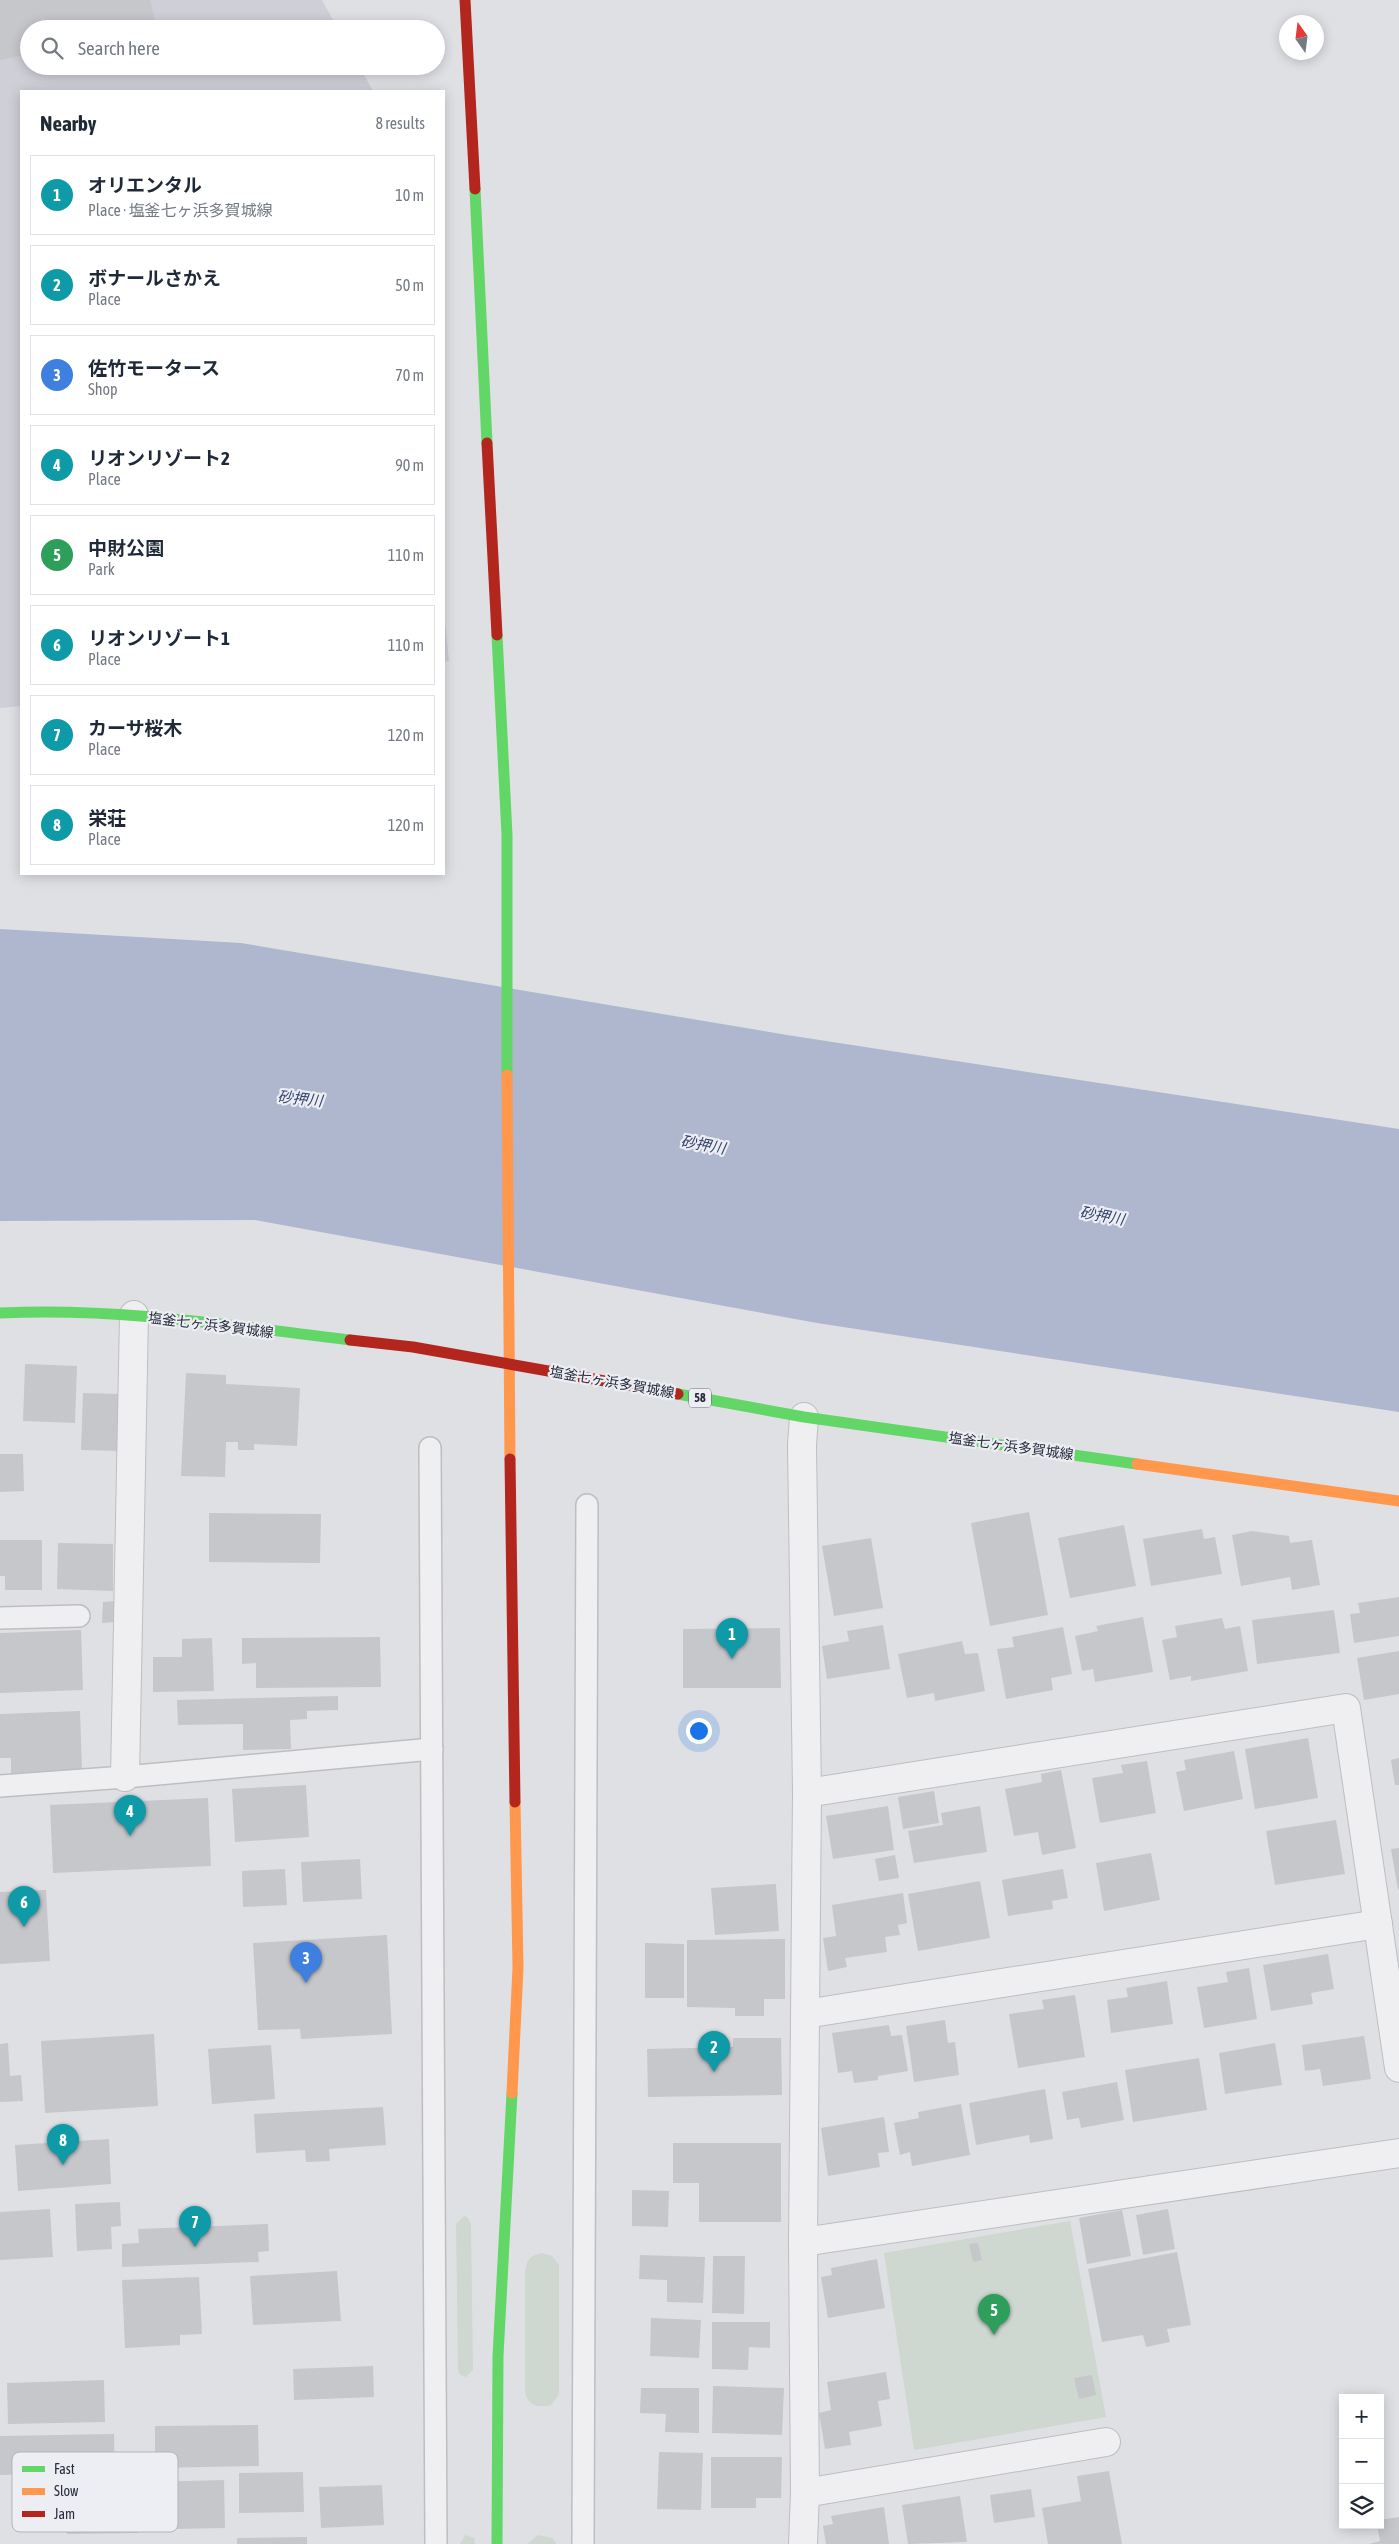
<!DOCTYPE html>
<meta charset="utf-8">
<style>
:root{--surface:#fff;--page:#f6f6f7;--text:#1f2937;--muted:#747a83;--line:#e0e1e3;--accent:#7c3aed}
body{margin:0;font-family:"Asap Condensed","Noto Sans JP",sans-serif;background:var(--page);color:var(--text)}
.controls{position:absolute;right:15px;bottom:15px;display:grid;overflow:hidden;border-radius:0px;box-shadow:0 2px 12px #0003}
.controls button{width:45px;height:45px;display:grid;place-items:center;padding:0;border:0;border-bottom:1px solid var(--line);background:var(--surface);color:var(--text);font:25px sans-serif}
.compass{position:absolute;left:1279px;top:15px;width:45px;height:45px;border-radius:50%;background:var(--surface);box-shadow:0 2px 12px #0003;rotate:346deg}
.you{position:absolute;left:698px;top:1730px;width:18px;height:18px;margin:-12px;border:4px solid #fff;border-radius:50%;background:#1a73e8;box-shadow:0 0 0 8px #1a73e833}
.badge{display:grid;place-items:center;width:32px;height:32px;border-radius:50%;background:var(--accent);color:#fff;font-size:16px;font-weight:700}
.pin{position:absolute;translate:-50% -41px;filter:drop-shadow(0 1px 2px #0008)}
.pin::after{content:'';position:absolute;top:26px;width:18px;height:15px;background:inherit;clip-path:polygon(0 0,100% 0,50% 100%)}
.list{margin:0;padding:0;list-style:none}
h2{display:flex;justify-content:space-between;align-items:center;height:65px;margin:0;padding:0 20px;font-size:21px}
h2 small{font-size:16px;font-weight:400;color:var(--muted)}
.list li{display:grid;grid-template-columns:32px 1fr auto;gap:15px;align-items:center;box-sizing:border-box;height:80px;margin:0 10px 10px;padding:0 10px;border:1px solid var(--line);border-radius:0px}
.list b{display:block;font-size:19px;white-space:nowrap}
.list p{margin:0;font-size:16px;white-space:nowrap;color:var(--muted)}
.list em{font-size:16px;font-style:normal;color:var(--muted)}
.icon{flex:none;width:28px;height:28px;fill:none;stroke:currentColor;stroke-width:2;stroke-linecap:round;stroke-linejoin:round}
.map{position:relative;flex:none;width:1399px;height:2544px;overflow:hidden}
.search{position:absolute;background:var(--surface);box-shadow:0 2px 12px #0003;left:20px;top:20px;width:425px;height:55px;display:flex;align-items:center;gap:12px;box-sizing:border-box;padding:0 18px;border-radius:28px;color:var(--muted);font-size:19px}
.panel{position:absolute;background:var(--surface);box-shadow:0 2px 12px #0003;left:20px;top:90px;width:425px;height:785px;border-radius:0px}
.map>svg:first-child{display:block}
.built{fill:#cecfd7}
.green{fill:#ced7d0}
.water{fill:#afb7ce}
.building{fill:#c5c7cb}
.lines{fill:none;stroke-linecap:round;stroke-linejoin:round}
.lane-casing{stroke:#bdbec2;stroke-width:24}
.street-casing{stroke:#bdbec2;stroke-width:30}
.lane{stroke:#efeff1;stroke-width:21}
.street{stroke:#efeff1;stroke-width:28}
.fast{stroke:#63d668;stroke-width:11}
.slow{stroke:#ff974d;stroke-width:11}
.jam{stroke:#b3261e;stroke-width:11}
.labels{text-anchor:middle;stroke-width:4.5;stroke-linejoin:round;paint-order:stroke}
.shield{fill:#eceef4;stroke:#636672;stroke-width:1}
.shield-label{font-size:12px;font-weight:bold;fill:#282b3b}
.street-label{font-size:14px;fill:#282b3b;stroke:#eceef4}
.water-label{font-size:15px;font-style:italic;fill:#35436c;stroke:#eceef4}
.key{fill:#eceef4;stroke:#b1b4bc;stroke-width:1}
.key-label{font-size:14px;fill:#282b3b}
</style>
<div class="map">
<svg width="1399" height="2544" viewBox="0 0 1399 2544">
<rect width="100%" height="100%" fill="#dfe0e4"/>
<g class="built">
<polygon points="0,0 322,0 338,29 29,29 29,66 359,66 373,91 21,91 21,706 0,708"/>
<polygon points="444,610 449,661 444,662"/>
</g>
<g class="green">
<polygon points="464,2216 468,2218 471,2224 473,2370 466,2377 459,2374 458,2369 456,2224"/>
<polygon points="1070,2221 1106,2417 914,2450 884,2253"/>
<path d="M 542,2253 L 552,2256 L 559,2265 L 559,2391 L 558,2396 L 551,2405 C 538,2408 528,2406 525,2392 L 525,2272 C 526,2260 531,2255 542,2253 Z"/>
<polygon points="465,2535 474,2538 475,2544 460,2544"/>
<polygon points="538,2535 552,2538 557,2544 527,2544"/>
</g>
<polygon class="water" points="0,929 241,943 787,1035 1399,1129 1399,1412 817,1323 255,1220 0,1221"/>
<g class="building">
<polygon points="0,0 150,0 156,27 29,29 29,54 0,60"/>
<polygon points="25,1364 77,1366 75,1423 23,1421"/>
<polygon points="186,1373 226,1375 226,1384 300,1388 297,1446 254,1444 254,1450 238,1450 238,1442 226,1442 225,1477 181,1476"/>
<polygon points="83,1393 122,1394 120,1451 81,1450"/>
<polygon points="0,1454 23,1454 24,1491 0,1492"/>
<polygon points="1029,1512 1048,1615 990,1626 971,1523"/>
<polygon points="209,1513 321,1514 320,1563 209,1562"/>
<polygon points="1124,1525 1136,1586 1070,1598 1058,1538"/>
<polygon points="1202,1529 1204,1539 1215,1537 1222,1574 1151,1586 1143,1539"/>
<polygon points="1252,1531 1289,1536 1290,1543 1312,1540 1320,1585 1292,1590 1290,1577 1241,1586 1232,1535"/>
<polygon points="871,1538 883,1608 834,1616 822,1546"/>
<polygon points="0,1540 42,1540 42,1590 5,1590 5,1576 0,1576"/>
<polygon points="58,1543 113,1544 113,1591 57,1589"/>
<polygon points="1399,1597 1399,1636 1354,1643 1350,1614 1360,1613 1358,1603"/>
<polygon points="115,1601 115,1622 102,1623 103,1602"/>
<polygon points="1334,1610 1340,1653 1257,1664 1252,1620"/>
<polygon points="1143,1617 1153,1672 1095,1682 1093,1669 1082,1671 1075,1636 1098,1631 1096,1626"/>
<polygon points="1222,1618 1225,1629 1240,1626 1248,1671 1191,1681 1191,1676 1170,1680 1162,1640 1177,1637 1175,1626"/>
<polygon points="883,1625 890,1669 827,1679 822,1646 849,1641 847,1631"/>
<polygon points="1063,1627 1072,1674 1051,1678 1053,1690 1006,1699 997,1649 1014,1647 1012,1637"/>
<polygon points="780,1628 781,1688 683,1688 683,1629"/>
<polygon points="81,1630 83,1690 0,1693 0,1633"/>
<polygon points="380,1637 381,1687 256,1688 256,1663 242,1664 242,1638"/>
<polygon points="212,1638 214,1691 153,1692 153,1657 182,1657 182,1639"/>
<polygon points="962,1641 965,1654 978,1653 985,1691 935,1701 934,1693 907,1698 898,1654"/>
<polygon points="1399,1651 1399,1694 1364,1700 1357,1658"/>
<polygon points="338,1696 338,1710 307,1711 307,1719 290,1720 291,1749 243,1750 243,1724 178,1725 177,1700"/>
<polygon points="80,1711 82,1771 11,1774 11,1758 0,1758 0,1714"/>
<polygon points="1308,1738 1318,1798 1255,1809 1245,1749"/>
<polygon points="1234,1751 1243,1799 1184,1811 1176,1772 1186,1770 1184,1760"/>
<polygon points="1399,1758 1399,1785 1395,1785 1391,1760"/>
<polygon points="1147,1761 1156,1813 1100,1823 1092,1778 1123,1773 1121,1765"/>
<polygon points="1061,1770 1076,1848 1042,1855 1038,1832 1014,1836 1005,1789 1042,1782 1041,1774"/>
<polygon points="306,1785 309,1837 235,1842 232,1789"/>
<polygon points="934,1791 939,1823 903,1829 898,1797"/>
<polygon points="208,1798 211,1866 53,1873 50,1805"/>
<polygon points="888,1806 894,1850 833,1859 826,1816"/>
<polygon points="980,1806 987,1852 914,1863 908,1831 943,1825 941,1813"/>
<polygon points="1336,1820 1345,1874 1275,1885 1266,1831"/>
<polygon points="1399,1848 1399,1890 1398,1890 1391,1849"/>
<polygon points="1151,1853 1160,1900 1104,1911 1096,1863"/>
<polygon points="895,1855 899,1878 879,1881 875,1859"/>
<polygon points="360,1859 362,1899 303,1902 301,1862"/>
<polygon points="285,1869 287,1905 243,1907 242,1871"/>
<polygon points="1063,1869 1068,1898 1052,1901 1053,1909 1008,1916 1002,1880"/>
<polygon points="980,1881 990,1938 918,1951 908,1894"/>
<polygon points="776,1884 779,1931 715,1935 711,1888"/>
<polygon points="46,1890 50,1961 0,1964 0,1892"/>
<polygon points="903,1893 907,1923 898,1925 900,1935 885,1937 887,1952 845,1958 847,1967 828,1971 823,1938 836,1936 832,1905"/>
<polygon points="387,1935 392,2034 301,2039 300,2029 258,2030 253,1943"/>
<polygon points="785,1939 785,1999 764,1999 764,2016 735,2016 735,2008 687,2007 687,1940"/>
<polygon points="645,1943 684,1944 684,1998 645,1998"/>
<polygon points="1328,1954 1334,1989 1311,1993 1313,2004 1271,2011 1263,1965"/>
<polygon points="1249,1968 1257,2019 1204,2028 1197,1987 1228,1982 1226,1972"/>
<polygon points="1167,1981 1173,2024 1111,2033 1107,2000 1128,1997 1126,1988"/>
<polygon points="1075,1995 1085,2057 1018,2068 1009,2014 1044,2009 1042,2000"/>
<polygon points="945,2020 948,2043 955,2042 959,2075 914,2082 906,2026"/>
<polygon points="889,2025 891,2036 902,2035 908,2071 878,2076 878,2080 854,2083 852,2071 838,2073 832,2033"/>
<polygon points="154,2034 158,2106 45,2113 41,2041"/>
<polygon points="1364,2036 1371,2079 1323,2086 1320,2069 1305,2071 1302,2045"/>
<polygon points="733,2038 781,2038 782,2095 648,2097 647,2049 733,2047"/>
<polygon points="8,2043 10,2076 21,2075 23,2101 0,2102 0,2044"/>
<polygon points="1275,2043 1282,2085 1225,2094 1219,2053"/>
<polygon points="271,2045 275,2099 212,2104 208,2049"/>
<polygon points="1199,2058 1207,2110 1133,2122 1125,2070"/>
<polygon points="1117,2082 1124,2120 1081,2128 1079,2118 1067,2120 1062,2092"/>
<polygon points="1045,2089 1053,2139 1030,2143 1029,2135 976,2145 969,2103"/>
<polygon points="961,2104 970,2155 912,2166 910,2152 900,2155 894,2123 919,2118 918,2112"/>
<polygon points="383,2107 386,2145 329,2149 330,2161 306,2162 305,2150 256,2153 254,2114"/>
<polygon points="884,2117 889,2152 878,2153 880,2167 828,2176 821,2128"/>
<polygon points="109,2139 111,2184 18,2191 15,2145"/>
<polygon points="673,2143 781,2143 781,2222 699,2222 699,2183 673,2183"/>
<polygon points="632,2190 669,2191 668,2227 632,2226"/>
<polygon points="120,2202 121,2226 111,2227 112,2249 77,2251 75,2204"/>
<polygon points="50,2209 53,2257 0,2260 0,2212"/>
<polygon points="1168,2209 1175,2249 1143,2255 1136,2215"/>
<polygon points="1122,2210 1131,2256 1087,2264 1079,2218"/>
<polygon points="268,2224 269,2251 258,2252 259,2262 122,2267 122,2244 139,2243 138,2229"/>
<polygon points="978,2243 982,2260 973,2262 969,2244"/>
<polygon points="1177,2252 1191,2325 1167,2329 1170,2342 1146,2347 1143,2335 1102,2342 1088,2269"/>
<polygon points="640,2255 705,2257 703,2303 667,2302 667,2280 639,2279"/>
<polygon points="713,2256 745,2256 744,2314 712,2313"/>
<polygon points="877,2259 885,2308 828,2318 821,2277 832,2275 831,2268"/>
<polygon points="337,2271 341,2321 253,2325 250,2276"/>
<polygon points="199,2277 202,2334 180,2335 180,2345 125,2348 122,2280"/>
<polygon points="651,2318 701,2320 699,2358 650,2356"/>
<polygon points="712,2322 770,2322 770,2348 749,2347 748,2370 712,2369"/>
<polygon points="373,2366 374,2397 294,2400 293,2369"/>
<polygon points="886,2372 890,2399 878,2401 882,2426 849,2432 851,2445 825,2449 819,2413 831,2410 827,2382"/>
<polygon points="1092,2375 1096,2395 1079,2399 1074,2378"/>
<polygon points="104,2380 105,2422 8,2424 7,2383"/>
<polygon points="713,2386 784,2388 782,2435 712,2433"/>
<polygon points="641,2388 699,2388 699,2433 665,2432 666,2414 640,2413"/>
<polygon points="258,2425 259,2466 155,2468 155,2426"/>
<polygon points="114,2434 115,2474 76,2476 75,2454 42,2454 43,2474 0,2475 0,2436"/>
<polygon points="659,2452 703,2453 701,2510 657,2509"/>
<polygon points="711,2457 782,2457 781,2498 756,2498 756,2508 711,2508"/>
<polygon points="1109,2471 1122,2544 1048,2544 1042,2508 1081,2501 1077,2476"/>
<polygon points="303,2472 304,2512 239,2513 239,2473"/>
<polygon points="224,2480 225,2528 176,2529 176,2519 150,2519 149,2482"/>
<polygon points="138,2482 138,2533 67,2534 66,2483"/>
<polygon points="382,2485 384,2525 321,2528 319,2487"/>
<polygon points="1031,2489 1035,2517 994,2523 990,2495"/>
<polygon points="960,2496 967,2542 908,2544 902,2505"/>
<polygon points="884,2507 889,2544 826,2544 823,2526 833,2524 831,2516"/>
<polygon points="1399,2517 1399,2544 1369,2544 1380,2541 1377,2525 1380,2525 1380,2520"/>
<polygon points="307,2537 307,2544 237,2544 237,2538"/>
</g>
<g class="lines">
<defs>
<g id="lane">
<polyline points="430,1448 436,2544"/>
<polyline points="0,1618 79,1616"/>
<polyline points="0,1786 125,1777 432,1749"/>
<polyline points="583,2544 587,1505"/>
</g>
<g id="street">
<polyline points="125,1777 134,1315"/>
<polyline points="807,1793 1346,1708 1399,2068"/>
<polyline points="805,2014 1378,1924"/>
<polyline points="803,2242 1399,2153"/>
<polyline points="805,2493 1106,2442"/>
<polyline points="803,2544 805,2493 803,2242 807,1793 802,1445 804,1417"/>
</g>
</defs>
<use href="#lane" class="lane-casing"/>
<use href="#street" class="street-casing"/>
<use href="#lane" class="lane"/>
<use href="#street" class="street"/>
<g class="fast">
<polyline points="475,189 487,443"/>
<polyline points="497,635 507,835 507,1075"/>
<path d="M 0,1313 C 117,1307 234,1326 350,1340"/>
<polyline points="678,1394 804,1417 1137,1464"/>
<polyline points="497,2544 498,2356 512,2093"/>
</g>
<g class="slow">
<polyline points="507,1075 510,1459"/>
<polyline points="1137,1464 1399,1501"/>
<polyline points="512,2093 518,1968 515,1802"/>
</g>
<g class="jam">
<polyline points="465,0 475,189"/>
<polyline points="487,443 497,635"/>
<polyline points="350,1340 413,1347 678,1394"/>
<polyline points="510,1459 515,1802"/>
</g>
</g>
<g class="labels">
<rect class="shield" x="689" y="1388.5" width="22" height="19" rx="4"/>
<g class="shield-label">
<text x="700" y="1402">58</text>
</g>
<g class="street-label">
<text transform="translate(211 1325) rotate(7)" y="5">塩釜七ヶ浜多賀城線</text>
<text transform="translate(612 1382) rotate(10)" y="5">塩釜七ヶ浜多賀城線</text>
<text transform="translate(1011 1446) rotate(8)" y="5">塩釜七ヶ浜多賀城線</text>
</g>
<g class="water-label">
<text transform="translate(300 1099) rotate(6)" y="5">砂押川</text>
<text transform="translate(703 1145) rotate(10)" y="5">砂押川</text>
<text transform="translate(1102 1216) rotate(10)" y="5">砂押川</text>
</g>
</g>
<rect x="12" y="2452" width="166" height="80" rx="8" class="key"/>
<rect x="22" y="2466" width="23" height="6" fill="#63d668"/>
<rect x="22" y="2488" width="23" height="7" fill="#ff974d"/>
<rect x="22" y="2511" width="23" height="6" fill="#b3261e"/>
<g class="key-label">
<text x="54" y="2474">Fast</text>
<text x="54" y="2496">Slow</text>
<text x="54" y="2519">Jam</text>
</g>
</svg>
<div class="controls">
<button>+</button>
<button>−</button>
<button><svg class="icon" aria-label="layers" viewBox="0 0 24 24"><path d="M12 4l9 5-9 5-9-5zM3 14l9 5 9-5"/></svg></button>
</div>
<svg class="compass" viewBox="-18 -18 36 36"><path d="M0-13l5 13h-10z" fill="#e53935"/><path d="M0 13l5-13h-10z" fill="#747a83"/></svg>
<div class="you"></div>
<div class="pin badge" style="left:732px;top:1659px;background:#0f9aa8">1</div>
<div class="pin badge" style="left:714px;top:2072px;background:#0f9aa8">2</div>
<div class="pin badge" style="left:306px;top:1983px;background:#3f7fe0">3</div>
<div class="pin badge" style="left:130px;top:1836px;background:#0f9aa8">4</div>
<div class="pin badge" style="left:994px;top:2335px;background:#2e9e5b">5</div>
<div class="pin badge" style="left:24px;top:1927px;background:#0f9aa8">6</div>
<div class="pin badge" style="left:195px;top:2247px;background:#0f9aa8">7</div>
<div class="pin badge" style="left:63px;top:2165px;background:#0f9aa8">8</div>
<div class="search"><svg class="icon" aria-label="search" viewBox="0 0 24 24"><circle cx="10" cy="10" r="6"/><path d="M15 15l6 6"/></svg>Search here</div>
<section class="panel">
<h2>Nearby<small>8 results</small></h2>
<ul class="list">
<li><span class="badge" style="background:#0f9aa8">1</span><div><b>オリエンタル</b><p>Place · 塩釜七ヶ浜多賀城線</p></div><em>10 m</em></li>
<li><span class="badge" style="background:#0f9aa8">2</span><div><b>ボナールさかえ</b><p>Place</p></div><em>50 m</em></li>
<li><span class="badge" style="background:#3f7fe0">3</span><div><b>佐竹モータース</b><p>Shop</p></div><em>70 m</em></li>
<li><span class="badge" style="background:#0f9aa8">4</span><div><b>リオンリゾート2</b><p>Place</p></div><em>90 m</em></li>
<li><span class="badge" style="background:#2e9e5b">5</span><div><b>中財公園</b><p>Park</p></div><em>110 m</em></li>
<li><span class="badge" style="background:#0f9aa8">6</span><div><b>リオンリゾート1</b><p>Place</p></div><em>110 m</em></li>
<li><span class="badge" style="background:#0f9aa8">7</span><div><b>カーサ桜木</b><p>Place</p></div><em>120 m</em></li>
<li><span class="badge" style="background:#0f9aa8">8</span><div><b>栄荘</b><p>Place</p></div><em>120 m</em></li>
</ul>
</section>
</div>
